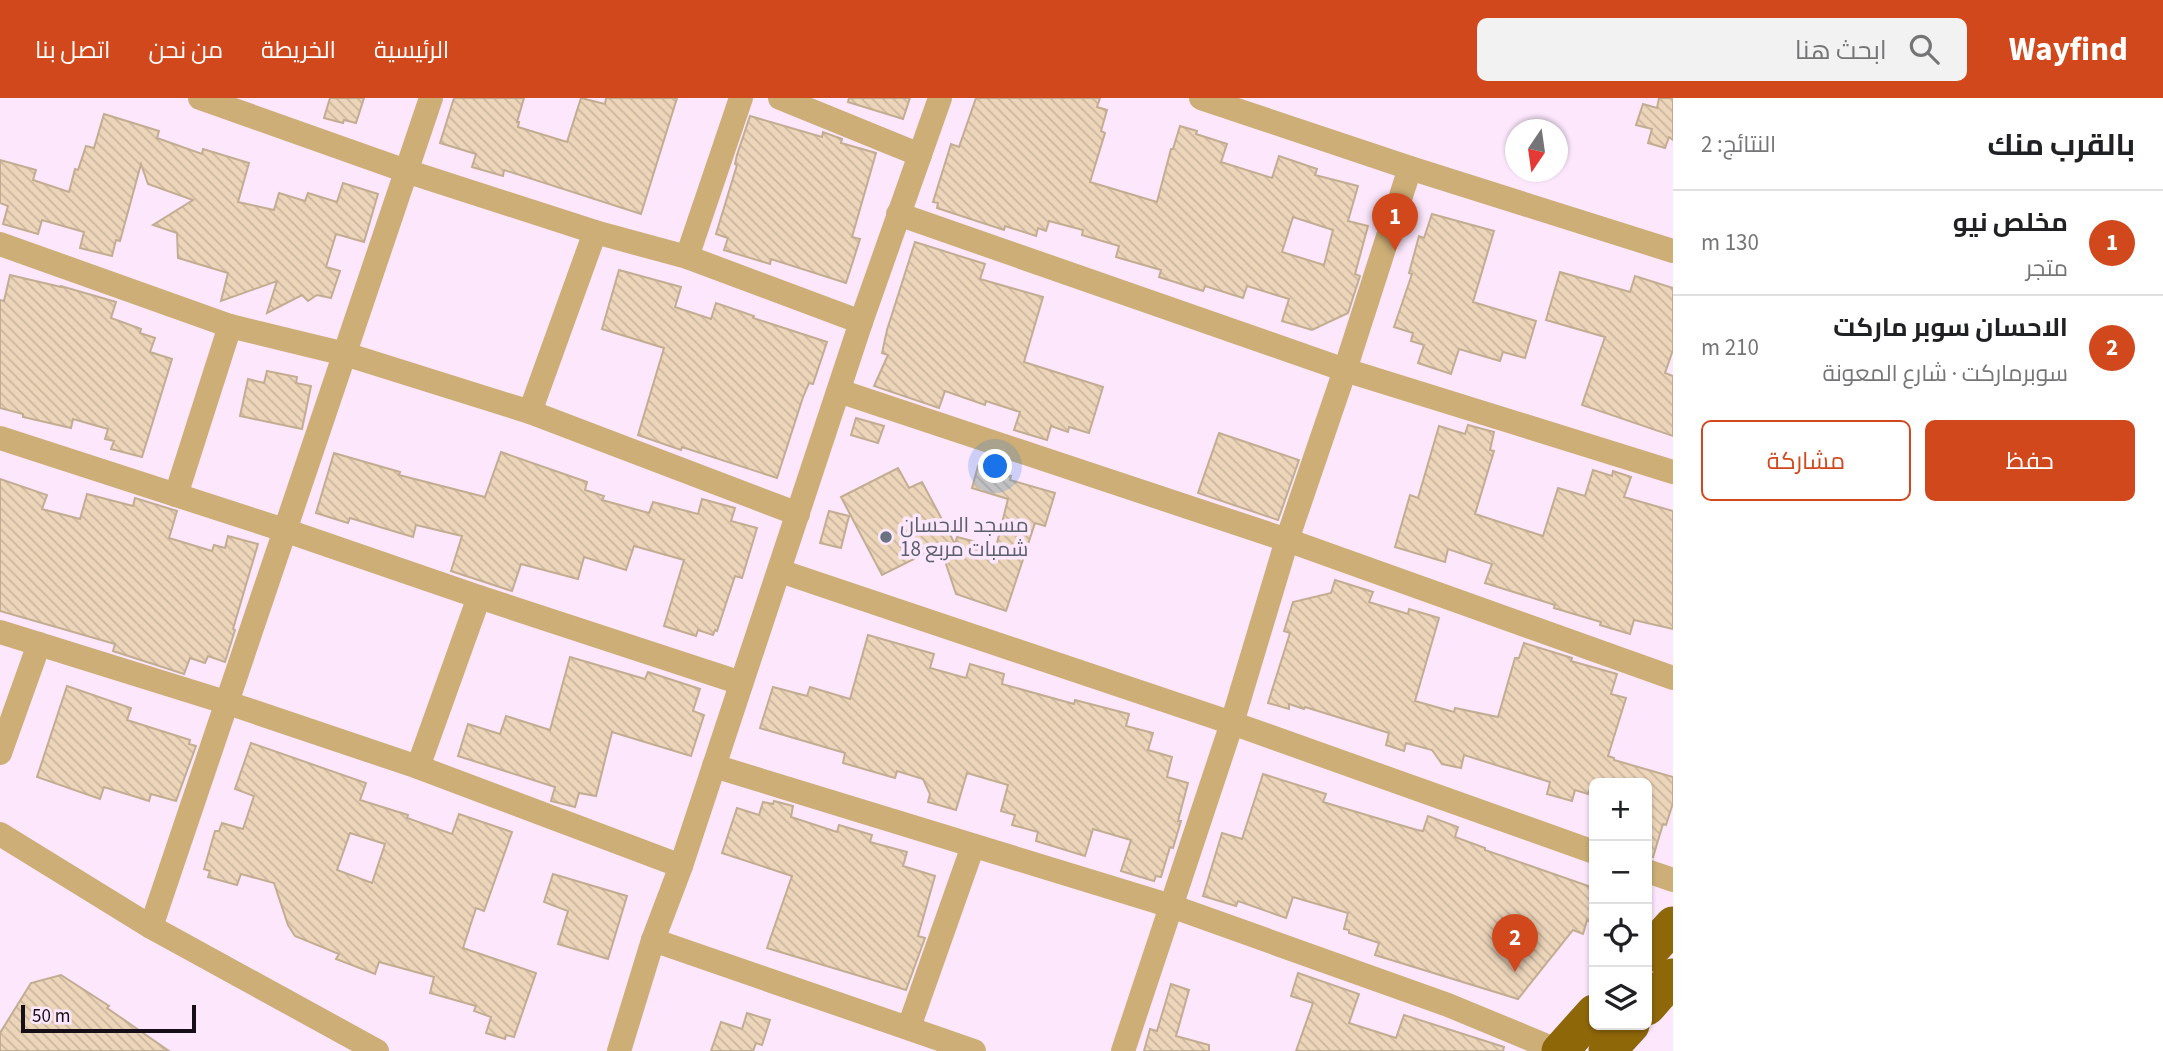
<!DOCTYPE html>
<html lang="ar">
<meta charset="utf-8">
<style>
:root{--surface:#fff;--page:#f2f2f2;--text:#202124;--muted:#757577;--line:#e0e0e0;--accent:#d1481d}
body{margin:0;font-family:"Source Sans 3",Cairo,sans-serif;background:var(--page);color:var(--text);direction:rtl}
.controls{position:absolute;right:21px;bottom:21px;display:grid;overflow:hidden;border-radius:10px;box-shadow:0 2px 5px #0004}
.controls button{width:63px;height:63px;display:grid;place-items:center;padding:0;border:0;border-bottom:2px solid var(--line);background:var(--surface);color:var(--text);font:35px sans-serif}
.compass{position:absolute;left:1505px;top:21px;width:63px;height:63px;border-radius:50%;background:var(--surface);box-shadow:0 2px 5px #0004;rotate:193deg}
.scale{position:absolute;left:21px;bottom:18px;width:175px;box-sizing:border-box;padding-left:7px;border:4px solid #170f18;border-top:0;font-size:19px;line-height:24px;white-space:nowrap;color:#170f18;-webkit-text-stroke:5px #fce7fd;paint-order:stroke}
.you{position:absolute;left:996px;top:369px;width:24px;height:24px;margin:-18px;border:5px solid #fff;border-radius:50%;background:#1a73e8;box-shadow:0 0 0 10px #1a73e833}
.badge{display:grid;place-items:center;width:46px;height:46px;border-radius:50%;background:var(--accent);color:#fff;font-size:23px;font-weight:700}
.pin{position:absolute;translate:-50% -58px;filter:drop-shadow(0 2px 4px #0008)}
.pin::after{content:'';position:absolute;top:37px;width:24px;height:21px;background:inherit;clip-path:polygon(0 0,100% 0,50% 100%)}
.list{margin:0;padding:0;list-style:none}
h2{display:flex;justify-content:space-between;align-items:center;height:91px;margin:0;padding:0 28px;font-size:30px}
h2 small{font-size:23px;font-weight:400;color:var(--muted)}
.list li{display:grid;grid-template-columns:46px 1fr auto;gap:21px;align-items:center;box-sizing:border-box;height:105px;padding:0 28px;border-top:2px solid var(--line)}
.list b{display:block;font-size:26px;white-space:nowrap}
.list p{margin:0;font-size:23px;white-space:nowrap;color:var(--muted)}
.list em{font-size:23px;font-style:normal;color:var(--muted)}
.actions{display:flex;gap:14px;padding:21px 28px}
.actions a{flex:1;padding:16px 0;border:2px solid var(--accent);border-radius:10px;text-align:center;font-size:24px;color:var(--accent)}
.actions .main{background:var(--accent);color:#fff}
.icon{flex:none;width:38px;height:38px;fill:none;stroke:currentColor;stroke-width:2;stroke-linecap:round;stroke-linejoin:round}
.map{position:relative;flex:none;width:1673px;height:953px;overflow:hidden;direction:ltr}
header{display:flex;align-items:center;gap:42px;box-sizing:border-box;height:98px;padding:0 35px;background:var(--accent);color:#fff}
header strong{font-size:33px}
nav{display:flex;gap:38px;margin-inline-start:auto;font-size:24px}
.search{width:490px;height:63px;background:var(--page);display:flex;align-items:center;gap:18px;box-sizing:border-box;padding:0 24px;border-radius:10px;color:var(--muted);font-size:26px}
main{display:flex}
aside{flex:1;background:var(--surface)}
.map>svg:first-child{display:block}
.building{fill:url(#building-back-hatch);stroke:#c3ad92;stroke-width:2;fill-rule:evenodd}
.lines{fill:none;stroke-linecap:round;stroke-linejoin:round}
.minor{stroke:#cdae77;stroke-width:24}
.highway{stroke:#8e6709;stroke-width:37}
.worship-dot{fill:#6b7280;stroke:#fce7fd;stroke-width:2.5}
.labels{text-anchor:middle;stroke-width:7;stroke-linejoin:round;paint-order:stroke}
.worship-label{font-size:21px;fill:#5b616d;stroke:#fce7fd;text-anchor:start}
</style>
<header>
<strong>Wayfind</strong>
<div class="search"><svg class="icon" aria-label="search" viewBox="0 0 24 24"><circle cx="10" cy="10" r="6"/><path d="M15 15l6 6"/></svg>ابحث هنا</div>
<nav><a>الرئيسية</a><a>الخريطة</a><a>من نحن</a><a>اتصل بنا</a></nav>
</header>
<main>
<aside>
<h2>بالقرب منك<small>النتائج: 2</small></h2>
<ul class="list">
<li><span class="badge">1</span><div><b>مخلص نيو</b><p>متجر</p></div><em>130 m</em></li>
<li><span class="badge">2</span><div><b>الاحسان سوبر ماركت</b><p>سوبرماركت · شارع المعونة</p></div><em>210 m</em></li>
</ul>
<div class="actions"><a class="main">حفظ</a><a>مشاركة</a></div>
</aside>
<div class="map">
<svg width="1673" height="953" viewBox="0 0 1673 953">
<defs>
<pattern id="building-back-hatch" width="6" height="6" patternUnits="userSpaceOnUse" patternTransform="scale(1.75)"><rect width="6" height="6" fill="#edd5ba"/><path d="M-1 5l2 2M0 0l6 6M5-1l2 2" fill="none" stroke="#cab69f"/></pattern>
</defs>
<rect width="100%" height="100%" fill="#fce7fd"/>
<g class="building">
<polygon points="330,0 364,0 356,25 344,22 343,25 324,20"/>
<polygon points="454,0 524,0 517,24 519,24 518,29 567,44 581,0 605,6 606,0 677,0 641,116 504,72 503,78 472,69 476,56 440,45"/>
<polygon points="849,0 910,0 903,21 848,4"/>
<path d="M 976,0 L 1100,0 L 1097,9 L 1107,12 L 1101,33 L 1105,35 L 1090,84 L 1157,104 L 1171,51 L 1173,51 L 1180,28 L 1197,33 L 1196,36 L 1227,46 L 1221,64 L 1272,80 L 1279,58 L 1317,71 L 1315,77 L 1358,88 L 1348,123 L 1368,128 L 1355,176 L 1360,178 L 1348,215 L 1312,232 L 1282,223 L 1289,201 L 1247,188 L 1243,200 L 1205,188 L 1203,193 L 1159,179 L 1161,172 L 1116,159 L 1119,148 L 1082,137 L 1083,132 L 1049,123 L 1046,133 L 1038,130 L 1036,138 L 1005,128 L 1004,132 L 937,110 L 938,105 L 933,104 L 951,46 L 959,49 ZM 1293,119 L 1333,132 L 1324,167 L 1282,154 Z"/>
<polygon points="1659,0 1673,0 1673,42 1669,39 1665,50 1648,45 1652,31 1636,27 1643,6 1657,10"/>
<polygon points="104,16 159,33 157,40 202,56 203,51 249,65 238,104 274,112 279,95 305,103 308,95 337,104 343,85 378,96 364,144 336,136 326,169 340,173 331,200 317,197 308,203 302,197 267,215 277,183 221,203 228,175 178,160 177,135 153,127 193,102 148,86 141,66 120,143 116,142 112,158 80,150 84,134 42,122 38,136 3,126 8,108 0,105 0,62 36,72 33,82 69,94 75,71 78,72 86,48 94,50"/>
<polygon points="750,18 822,39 823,34 842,41 841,45 876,55 852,139 860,141 846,185 771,161 770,166 724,152 728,140 716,136 737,67 735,66 737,57"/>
<polygon points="1432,116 1494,133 1473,204 1536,223 1525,260 1503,254 1500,263 1459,251 1451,276 1418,265 1424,247 1411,243 1413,235 1394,229 1412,176 1409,175 1419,138 1424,140"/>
<polygon points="915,144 985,166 980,181 1043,199 1024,264 1103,289 1089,335 1069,329 1068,334 1051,328 1047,342 1014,332 1020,314 986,303 985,307 945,293 939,310 874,288 888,257 882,255 887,232"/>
<polygon points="619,172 681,189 675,209 711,221 716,205 754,218 753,220 827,244 813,286 809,285 803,299 777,380 682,349 681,352 638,337 664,250 602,231"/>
<polygon points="1560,174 1630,194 1635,178 1673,190 1673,252 1665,275 1673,278 1673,338 1582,307 1605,239 1546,222"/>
<polygon points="10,177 61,189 61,188 116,204 111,220 141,231 140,235 155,240 150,254 172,261 142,359 111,351 114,343 105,341 108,331 73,321 71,330 23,319 23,316 0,310 0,202 4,203"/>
<polygon points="267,273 297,279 296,285 311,288 302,331 240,318 248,281 264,285"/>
<polygon points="856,320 884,328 878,345 851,337"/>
<polygon points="1468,327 1494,334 1490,352 1494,353 1475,416 1543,438 1558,390 1585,398 1593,372 1612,378 1613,373 1631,379 1624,399 1673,413 1673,531 1634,522 1630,536 1600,527 1601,524 1554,510 1555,507 1485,485 1492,466 1448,451 1445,464 1395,449 1410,397 1418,400 1439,328 1465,336"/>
<polygon points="1219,335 1299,362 1278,422 1198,395"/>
<polygon points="501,354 587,384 585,392 604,398 602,402 649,415 653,404 698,416 702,401 735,410 731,423 757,430 742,480 735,478 717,533 715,532 713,537 698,532 696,538 664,528 684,462 634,448 626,472 584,459 578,481 521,466 512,493 451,473 462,438 416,427 413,439 350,420 348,425 316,415 334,355 400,374 399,377 485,399"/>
<polygon points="978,368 1011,378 1010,382 1055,395 1045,428 1035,425 1006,513 956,496 940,448 882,477 841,399 898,370 909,390 922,384 955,446 957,439 996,449 1008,401 972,390"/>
<polygon points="0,381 47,397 42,411 80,421 87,396 133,408 135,400 177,413 169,440 212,453 214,447 225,450 228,438 258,446 233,531 235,532 225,564 208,558 205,565 190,560 184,576 113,553 115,546 0,513"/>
<polygon points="829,413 849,418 841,450 820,445"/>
<polygon points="1335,482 1373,494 1369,504 1408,516 1409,511 1439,520 1415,603 1454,614 1455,610 1498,619 1515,560 1519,560 1524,545 1572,560 1571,563 1617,576 1611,596 1626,600 1608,658 1614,660 1614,662 1673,679 1673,705 1666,727 1663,726 1653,759 1647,758 1647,685 1594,685 1594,689 1591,688 1588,696 1575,692 1572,703 1547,696 1550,684 1464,657 1461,670 1442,666 1432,652 1406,645 1404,653 1386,647 1389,635 1305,609 1304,611 1289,606 1289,611 1268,605 1290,535 1284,533 1293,504 1331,495"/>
<polygon points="868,537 934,556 930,570 966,580 970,566 1004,576 1002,586 1074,606 1075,602 1129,616 1126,628 1153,635 1148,652 1172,659 1167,679 1188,685 1178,723 1181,723 1173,750 1170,749 1161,779 1156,778 1154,783 1121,773 1131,742 1093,731 1085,758 1036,743 1038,734 1012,727 1015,717 1001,713 1008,687 967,675 956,712 928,704 930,696 923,681 897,673 895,680 843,665 845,655 760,630 773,589 807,598 810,589 850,601"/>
<polygon points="570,559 645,581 648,574 700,591 693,613 704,617 691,658 612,634 596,698 579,695 575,709 551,703 555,689 458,658 468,626 500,636 506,618 550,632"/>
<polygon points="67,588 131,610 127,622 190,642 189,646 196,648 176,703 151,696 149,703 104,689 100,701 37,679"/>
<path d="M 251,645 L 366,685 L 360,702 L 408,717 L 407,720 L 452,736 L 459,716 L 512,734 L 484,813 L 476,810 L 463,850 L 536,875 L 514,939 L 506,937 L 505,941 L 486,935 L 491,919 L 474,913 L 476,908 L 430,895 L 434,879 L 379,864 L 375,876 L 336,861 L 339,856 L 295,838 L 288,827 L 274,785 L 241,776 L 237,787 L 208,779 L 210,773 L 204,771 L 215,733 L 219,733 L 222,725 L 243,731 L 254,698 L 235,691 ZM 350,735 L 385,746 L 372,785 L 337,772 Z"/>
<polygon points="1263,676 1326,696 1323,704 1417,732 1423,733 1428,718 1458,729 1455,739 1485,750 1485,752 1594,790 1594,808 1589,823 1587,822 1583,836 1573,832 1518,901 1375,857 1379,845 1349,835 1349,832 1344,831 1348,815 1293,799 1286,820 1238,803 1236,808 1203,798 1222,735 1242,741"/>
<polygon points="774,703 793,708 791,719 837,734 839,727 872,737 870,744 907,754 903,768 935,778 918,838 925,840 906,892 767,850 792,778 722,755 737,710 759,717 763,704 773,706"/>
<polygon points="553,776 627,798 608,861 558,846 568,813 544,804"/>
<polygon points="1298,875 1359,896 1349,925 1396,940 1404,917 1504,949 1503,953 1296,953 1313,905 1291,898"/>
<polygon points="61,877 109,908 107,910 169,953 0,953 0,935 31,885"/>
<polygon points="1171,886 1189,892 1176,938 1209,947 1209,953 1144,953 1150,931 1157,933"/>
<polygon points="747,915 770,922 762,947 756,945 753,953 711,953 721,924 742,931"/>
</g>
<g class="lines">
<g class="minor">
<polyline points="200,0 406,73 595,134 687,159 861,224"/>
<polyline points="780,0 920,57"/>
<polyline points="1201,0 1410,70 1673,153"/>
<polyline points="898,116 1345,272 1673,374"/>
<polyline points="0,146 230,228 345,256 530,314 798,416"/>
<polyline points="687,159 741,0"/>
<polyline points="839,293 1287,442 1673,580"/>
<polyline points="530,314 595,134"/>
<polyline points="0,340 284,432 479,499 741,585"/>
<polyline points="176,397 230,228"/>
<polyline points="780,473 1232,625 1594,754"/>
<polyline points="0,534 225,604 418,669 681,768"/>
<polyline points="0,655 39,546"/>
<polyline points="714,668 1171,808 1448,907 1559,953"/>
<polyline points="418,669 479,499"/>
<polyline points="0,736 151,829 377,953"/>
<polyline points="1647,773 1673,782"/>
<polyline points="151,829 431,0"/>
<polyline points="653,842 974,953"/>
<polyline points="909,929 973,748"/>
<polyline points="619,953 653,842 681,768 861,224 940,0"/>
<polyline points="1123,953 1232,625 1287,442 1345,272 1410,70"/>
</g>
<g class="highway">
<polyline points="1647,856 1673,827"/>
<polyline points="1647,909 1673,879"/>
<polyline points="1560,953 1594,915"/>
<polyline points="1607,953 1631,927"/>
</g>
</g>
<circle class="worship-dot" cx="886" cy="439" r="7"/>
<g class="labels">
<g class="worship-label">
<text x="900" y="434">مسجد الاحسان<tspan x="900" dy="24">شمبات مربع 18</tspan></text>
</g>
</g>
</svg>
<div class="controls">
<button>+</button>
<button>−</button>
<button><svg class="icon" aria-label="locate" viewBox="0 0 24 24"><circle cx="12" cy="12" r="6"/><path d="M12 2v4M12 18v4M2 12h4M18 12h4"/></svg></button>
<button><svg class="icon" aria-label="layers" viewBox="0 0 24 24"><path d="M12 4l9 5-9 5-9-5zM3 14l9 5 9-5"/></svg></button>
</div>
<svg class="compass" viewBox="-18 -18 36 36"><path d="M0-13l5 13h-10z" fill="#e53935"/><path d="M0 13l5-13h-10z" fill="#757577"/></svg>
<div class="scale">50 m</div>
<div class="you"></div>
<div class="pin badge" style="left:1395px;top:153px">1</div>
<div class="pin badge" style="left:1515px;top:874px">2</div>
</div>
</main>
